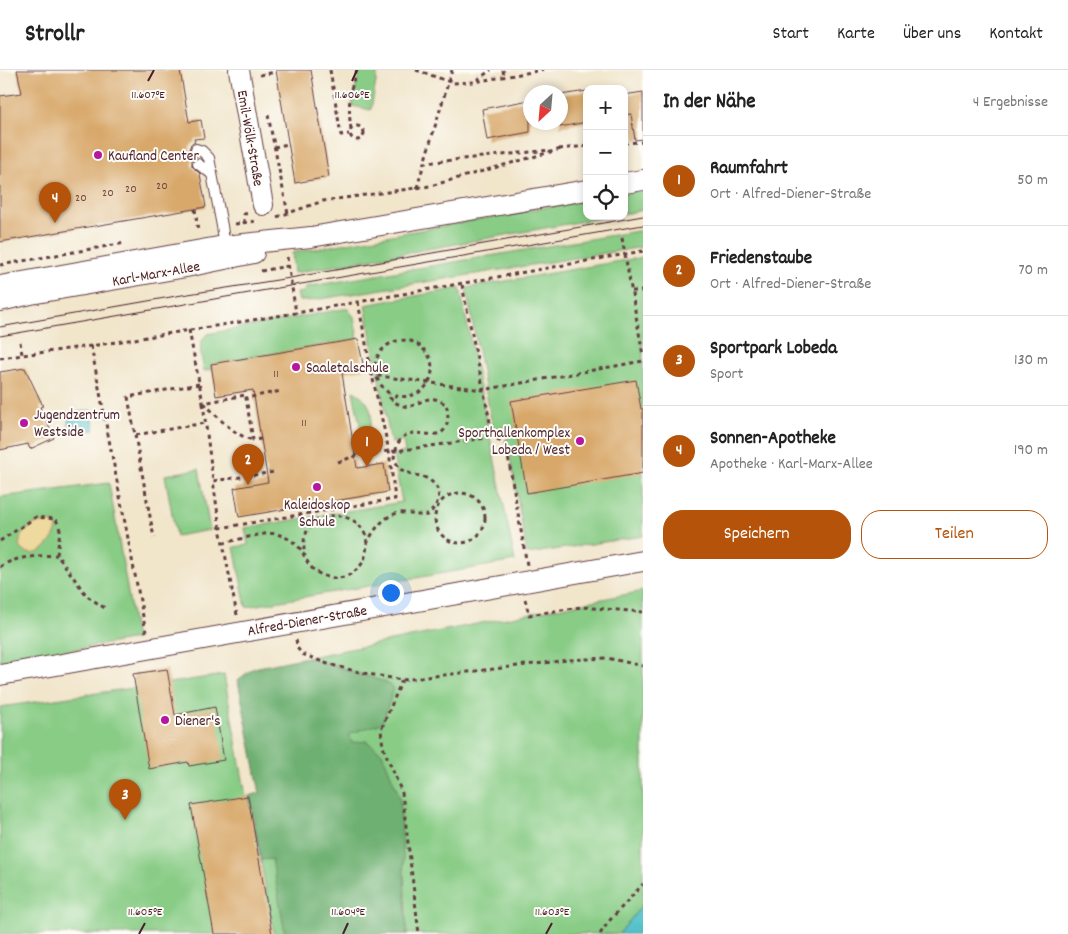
<!DOCTYPE html>
<html lang="de">
<meta charset="utf-8">
<style>
:root{--surface:#fff;--page:#f6f6f6;--text:#222;--muted:#767676;--line:#e0e0e0;--accent:#b45309}
body{margin:0;font-family:Dekko,sans-serif;background:var(--page);color:var(--text)}
.controls{position:absolute;right:15px;top:15px;display:grid;overflow:hidden;border-radius:10px;box-shadow:0 2px 8px #0003}
.controls button{width:45px;height:45px;display:grid;place-items:center;padding:0;border:0;border-bottom:1px solid var(--line);background:var(--surface);color:var(--text);font:25px sans-serif}
.compass{position:absolute;left:523px;top:15px;width:45px;height:45px;border-radius:50%;background:var(--surface);box-shadow:0 2px 8px #0003;rotate:206deg}
.you{position:absolute;left:390px;top:522px;width:18px;height:18px;margin:-12px;border:4px solid #fff;border-radius:50%;background:#1a73e8;box-shadow:0 0 0 8px #1a73e833}
.badge{display:grid;place-items:center;width:32px;height:32px;border-radius:50%;background:var(--accent);color:#fff;font-size:16px;font-weight:700}
.pin{position:absolute;translate:-50% -41px;filter:drop-shadow(0 1px 2px #0008)}
.pin::after{content:'';position:absolute;top:26px;width:18px;height:15px;background:inherit;clip-path:polygon(0 0,100% 0,50% 100%)}
.list{margin:0;padding:0;list-style:none}
h2{display:flex;justify-content:space-between;align-items:center;height:65px;margin:0;padding:0 20px;font-size:21px}
h2 small{font-size:16px;font-weight:400;color:var(--muted)}
.list li{display:grid;grid-template-columns:32px 1fr auto;gap:15px;align-items:center;box-sizing:border-box;height:90px;padding:0 20px;border-top:1px solid var(--line)}
.list b{display:block;font-size:19px;white-space:nowrap}
.list p{margin:0;font-size:16px;white-space:nowrap;color:var(--muted)}
.list em{font-size:16px;font-style:normal;color:var(--muted)}
.actions{display:flex;gap:10px;padding:15px 20px}
.actions a{flex:1;padding:11px 0;border:1px solid var(--accent);border-radius:20px;text-align:center;font-size:18px;color:var(--accent)}
.actions .main{background:var(--accent);color:#fff}
.icon{flex:none;width:28px;height:28px;fill:none;stroke:currentColor;stroke-width:2;stroke-linecap:round;stroke-linejoin:round}
.map{position:relative;flex:none;width:643px;height:864px;overflow:hidden}
header{display:flex;align-items:center;gap:30px;box-sizing:border-box;height:70px;padding:0 25px;background:var(--surface);border-bottom:1px solid var(--line)}
header strong{font-size:24px}
nav{display:flex;gap:28px;margin-inline-start:auto;font-size:18px}
main{display:flex}
aside{flex:1;background:var(--surface)}
.map>svg:first-child{display:block}
.green{fill:#88cc85;stroke:#697658}
.forest{fill:#6eb072;stroke:#5c684e}
.sand{fill:#eeda9e;stroke:#9c7c64}
.water{fill:#54c2cb;stroke:#4f707b}
.building{fill:#d8a86b}
.lines{fill:none;stroke-linecap:round;stroke-linejoin:round}
.lane-casing{stroke:#633d43;stroke-width:12}
.street-casing{stroke:#633d43;stroke-width:22}
.path{stroke:#633d43;stroke-width:3;stroke-dasharray:4 4;stroke-linecap:butt}
.lane{stroke:#fff;stroke-width:10}
.street{stroke:#fff;stroke-width:20}
.tram{stroke:#4a1f2b;stroke-width:1}
.ticks{fill:none;stroke:#4a1f2b;stroke-width:2}
.poi-dot{fill:#b5179e;stroke:#fdfcf7;stroke-width:2}
.labels{text-anchor:middle;stroke-width:4;stroke-linejoin:round;paint-order:stroke}
.number-label{font-size:12px;fill:#6e413b}
.street-label{font-size:15px;fill:#4a1f2b;stroke:#fdfcf7}
.poi-label{font-size:15px;fill:#4a1f2b;stroke:#fdfcf7;text-anchor:start}
.ticks-label{font-size:12px;text-anchor:middle;fill:#4a1f2b;stroke:#fdfcf7;stroke-width:4;stroke-linejoin:round;paint-order:stroke}
</style>
<header>
<strong>Strollr</strong>
<nav><a>Start</a><a>Karte</a><a>Über uns</a><a>Kontakt</a></nav>
</header>
<main>
<div class="map">
<svg width="643" height="864" viewBox="0 0 643 864">
<rect width="100%" height="100%" fill="#fdfcf7"/>
<filter id="ink" filterUnits="userSpaceOnUse"><feTurbulence type="fractalNoise" baseFrequency=".02" numOctaves="2"/><feDisplacementMap in="SourceGraphic" scale="10" xChannelSelector="R" yChannelSelector="G"/><feConvolveMatrix kernelMatrix="1 2 1 2 8 2 1 2 1" color-interpolation-filters="sRGB"/></filter>
<filter id="wash" filterUnits="userSpaceOnUse"><feTurbulence type="fractalNoise" baseFrequency=".0096" numOctaves="4" result="noise"/><feDisplacementMap in="SourceGraphic" scale="20" xChannelSelector="R" yChannelSelector="G"/><feGaussianBlur stdDeviation="1.12" result="paint"/><feColorMatrix in="noise" values="0 0 0 0 0 0 0 0 0 0 0 0 0 0 0 0 0 1.4 0 .05"/><feComposite in="paint" operator="in"/></filter>
<g filter="url(#wash)">
<rect width="100%" height="100%" fill="#f1e5ca"/>
<g class="green">
<polygon points="362,0 378,0 371,40 352,36 358,6"/>
<polygon points="643,119 643,140 624,144 624,123"/>
<polygon points="587,130 587,146 612,146 294,203 292,183"/>
<polygon points="643,160 643,177 308,231 299,231 297,223 304,222 306,217"/>
<polygon points="643,187 643,466 527,484 505,357 493,359 466,218"/>
<polygon points="460,218 515,491 246,537 234,477 248,475 245,458 402,432 393,385 405,382 403,371 391,373 365,235"/>
<path d="M 343,239 L 348,239 L 354,247 L 358,269 L 211,294 L 212,299 L 204,301 C 202,286 196,276 207,264 Z"/>
<path d="M 353,321 C 370,329 375,344 368,362 L 361,360 Z"/>
<polygon points="199,399 210,460 176,466 165,405"/>
<polygon points="109,413 136,569 0,592 0,427"/>
<polygon points="643,521 643,834 619,864 274,864 249,726 260,723 238,610 254,598"/>
<polygon points="224,605 271,864 0,864 0,637"/>
</g>
<polygon class="forest" points="307,587 385,612 393,618 393,621 382,653 349,664 352,673 366,671 382,683 400,728 407,864 285,864 272,789 261,790 249,726 260,723 238,610 254,598"/>
<path class="sand" d="M 48,452 L 55,454 L 57,459 C 52,474 35,494 19,477 L 21,465 L 34,454 Z"/>
<g class="water">
<polygon points="91,340 95,360 70,364 67,344"/>
<polygon points="643,834 643,864 619,864"/>
</g>
<g id="blocks">
<g class="building">
<polygon points="17,0 180,0 189,52 201,50 204,68 194,69 195,72 191,74 189,80 191,84 197,87 192,90 192,96 200,104 206,137 0,172 0,26 22,23"/>
<polygon points="276,0 311,0 329,107 295,113"/>
<polygon points="587,21 587,52 560,57 560,25"/>
<polygon points="643,22 643,69 635,70 631,44 624,45 624,25"/>
<polygon points="530,30 530,62 487,70 482,39"/>
<polygon points="358,269 364,299 342,303 357,398 384,394 388,422 239,447 234,418 268,412 253,320 216,326 211,294"/>
<polygon points="25,298 43,336 40,337 54,368 30,379 28,374 0,380 0,302"/>
<polygon points="636,310 641,339 643,339 643,403 527,423 511,331"/>
<polygon points="167,599 175,645 215,637 224,690 189,696 188,692 149,699 133,604"/>
<polygon points="248,726 272,864 214,864 191,735"/>
</g>
</g>
</g>
<g filter="url(#ink)">
<use href="#blocks" fill-opacity="0" stroke="#633d43" stroke-width="1"/>
<g class="lines">
<defs>
<g id="lane">
<polyline points="196,79 202,81 209,88 222,156 225,179"/>
<polyline points="198,94 212,104"/>
</g>
<g id="street">
<polyline points="239,0 263,135"/>
<polyline points="624,113 643,110"/>
<polyline points="0,216 224,176 311,167 587,120"/>
<polyline points="0,231 31,224 186,197 254,183"/>
<polyline points="0,605 643,491"/>
</g>
</defs>
<use href="#lane" class="lane-casing"/>
<use href="#street" class="street-casing"/>
<g class="path">
<polyline points="330,0 341,65 349,64"/>
<polyline points="416,0 453,13 474,12 543,0"/>
<polyline points="452,0 424,93 550,80"/>
<polyline points="503,0 504,7"/>
<polyline points="260,5 276,2"/>
<polyline points="477,10 491,0"/>
<polyline points="268,45 288,144"/>
<circle cx="357" cy="63" r="7"/>
<path d="M 351,59 C 348,39 349,19 357,0"/>
<polyline points="624,73 643,72"/>
<polyline points="274,77 288,74"/>
<polyline points="559,79 587,76"/>
<polyline points="417,118 424,93"/>
<polyline points="195,139 198,161"/>
<polyline points="277,147 323,131 430,116 561,79"/>
<polyline points="244,153 244,144 249,143"/>
<polyline points="235,154 256,151"/>
<polyline points="622,168 643,285"/>
<polyline points="287,187 296,243"/>
<polyline points="0,195 125,173"/>
<polyline points="261,201 288,196"/>
<polyline points="462,215 493,367 506,375 527,495"/>
<polyline points="632,221 643,221"/>
<polyline points="358,232 372,305 483,320 643,291"/>
<polyline points="189,260 203,333 245,325 246,328"/>
<polyline points="20,272 22,284"/>
<polyline points="91,276 146,562"/>
<polyline points="0,288 91,276 296,243 643,181"/>
<polyline points="199,314 128,327 135,365 205,353"/>
<polyline points="203,333 213,411"/>
<path d="M 204,333 C 218,347 233,365 253,370"/>
<polyline points="135,365 154,468"/>
<polyline points="261,369 253,370 246,328 281,321"/>
<polyline points="338,392 366,382 396,381 486,368"/>
<circle cx="460" cy="448" r="25"/>
<polyline points="220,458 213,411 275,402"/>
<polyline points="0,471 36,447 56,449 60,460 57,485 87,526 106,539"/>
<path d="M 223,473 C 234,471 267,461 276,464 C 284,466 290,469 296,474 C 303,480 305,490 311,497 C 320,508 340,512 352,503 C 360,498 365,491 366,482 C 376,435 293,431 305,486"/>
<path d="M 367,474 C 373,460 387,441 404,443 C 413,444 419,446 428,445 C 439,434 445,420 428,409 C 421,405 410,405 402,400 C 398,398 396,392 394,387 C 396,381 397,373 401,369 C 412,358 423,366 436,364 C 450,363 449,344 446,334 C 443,333 439,330 435,329 C 418,326 412,348 390,328 L 390,324 C 350,292 400,250 425,281 C 430,286 432,292 432,299 C 432,321 409,332 390,324"/>
<path d="M 0,497 C 14,486 41,486 57,485"/>
<polyline points="525,529 529,545 581,537 643,542"/>
<polyline points="237,545 220,458 395,429 389,381 372,305"/>
<polyline points="296,570 298,579 302,584 328,594 363,603 402,610 568,590 607,588 643,596"/>
<polyline points="402,610 381,660 383,677 402,723 419,864"/>
<polyline points="600,864 610,850 643,814"/>
</g>
<use href="#lane" class="lane"/>
<use href="#street" class="street"/>
<g class="tram">
<polyline points="0,257 182,225 290,208 643,146"/>
<polyline points="0,266 643,155"/>
</g>
</g>
</g>
<path class="ticks" d="M 148,11 L 154,0M 352,11 L 357,0M 139,864 L 145,853M 343,864 L 348,853M 546,864 L 552,853"/>
<g class="poi-dot">
<circle cx="98" cy="85" r="5"/>
<circle cx="296" cy="297" r="5"/>
<circle cx="24" cy="353" r="5"/>
<circle cx="580" cy="371" r="5"/>
<circle cx="317" cy="417" r="5"/>
<circle cx="165" cy="650" r="5"/>
</g>
<g class="labels">
<g class="number-label">
<text x="162" y="119">20</text>
<text x="131" y="122">20</text>
<text x="108" y="126">20</text>
<text x="81" y="131">20</text>
<text x="276" y="307">11</text>
<text x="304" y="356">11</text>
</g>
<g class="street-label">
<text transform="translate(251 68) rotate(80)" y="5">Emil-Wölk-Straße</text>
<text transform="translate(156 203) rotate(-10)" y="5">Karl-Marx-Allee</text>
<text transform="translate(307 550) rotate(-10)" y="5">Alfred-Diener-Straße</text>
</g>
<g class="poi-label">
<text x="108" y="90">Kaufland Center</text>
<text x="306" y="302">Saaletalschule</text>
<text x="34" y="349">Jugendzentrum<tspan x="34" dy="17">Westside</tspan></text>
<text x="570" y="367" text-anchor="end">Sporthallenkomplex<tspan x="570" dy="17">Lobeda / West</tspan></text>
<text x="317" y="439" text-anchor="middle">Kaleidoskop<tspan x="317" dy="17">Schule</tspan></text>
<text x="175" y="655">Diener's</text>
</g>
</g>
<g class="ticks-label">
<text x="148" y="28">11.607°E</text>
<text x="352" y="28">11.606°E</text>
<text x="145" y="845">11.605°E</text>
<text x="348" y="845">11.604°E</text>
<text x="552" y="845">11.603°E</text>
</g>
</svg>
<div class="controls">
<button>+</button>
<button>−</button>
<button><svg class="icon" aria-label="locate" viewBox="0 0 24 24"><circle cx="12" cy="12" r="6"/><path d="M12 2v4M12 18v4M2 12h4M18 12h4"/></svg></button>
</div>
<svg class="compass" viewBox="-18 -18 36 36"><path d="M0-13l5 13h-10z" fill="#e53935"/><path d="M0 13l5-13h-10z" fill="#767676"/></svg>
<div class="you"></div>
<div class="pin badge" style="left:367px;top:397px">1</div>
<div class="pin badge" style="left:248px;top:415px">2</div>
<div class="pin badge" style="left:125px;top:750px">3</div>
<div class="pin badge" style="left:55px;top:153px">4</div>
</div>
<aside>
<h2>In der Nähe<small>4 Ergebnisse</small></h2>
<ul class="list">
<li><span class="badge">1</span><div><b>Raumfahrt</b><p>Ort · Alfred-Diener-Straße</p></div><em>50 m</em></li>
<li><span class="badge">2</span><div><b>Friedenstaube</b><p>Ort · Alfred-Diener-Straße</p></div><em>70 m</em></li>
<li><span class="badge">3</span><div><b>Sportpark Lobeda</b><p>Sport</p></div><em>130 m</em></li>
<li><span class="badge">4</span><div><b>Sonnen-Apotheke</b><p>Apotheke · Karl-Marx-Allee</p></div><em>190 m</em></li>
</ul>
<div class="actions"><a class="main">Speichern</a><a>Teilen</a></div>
</aside>
</main>
